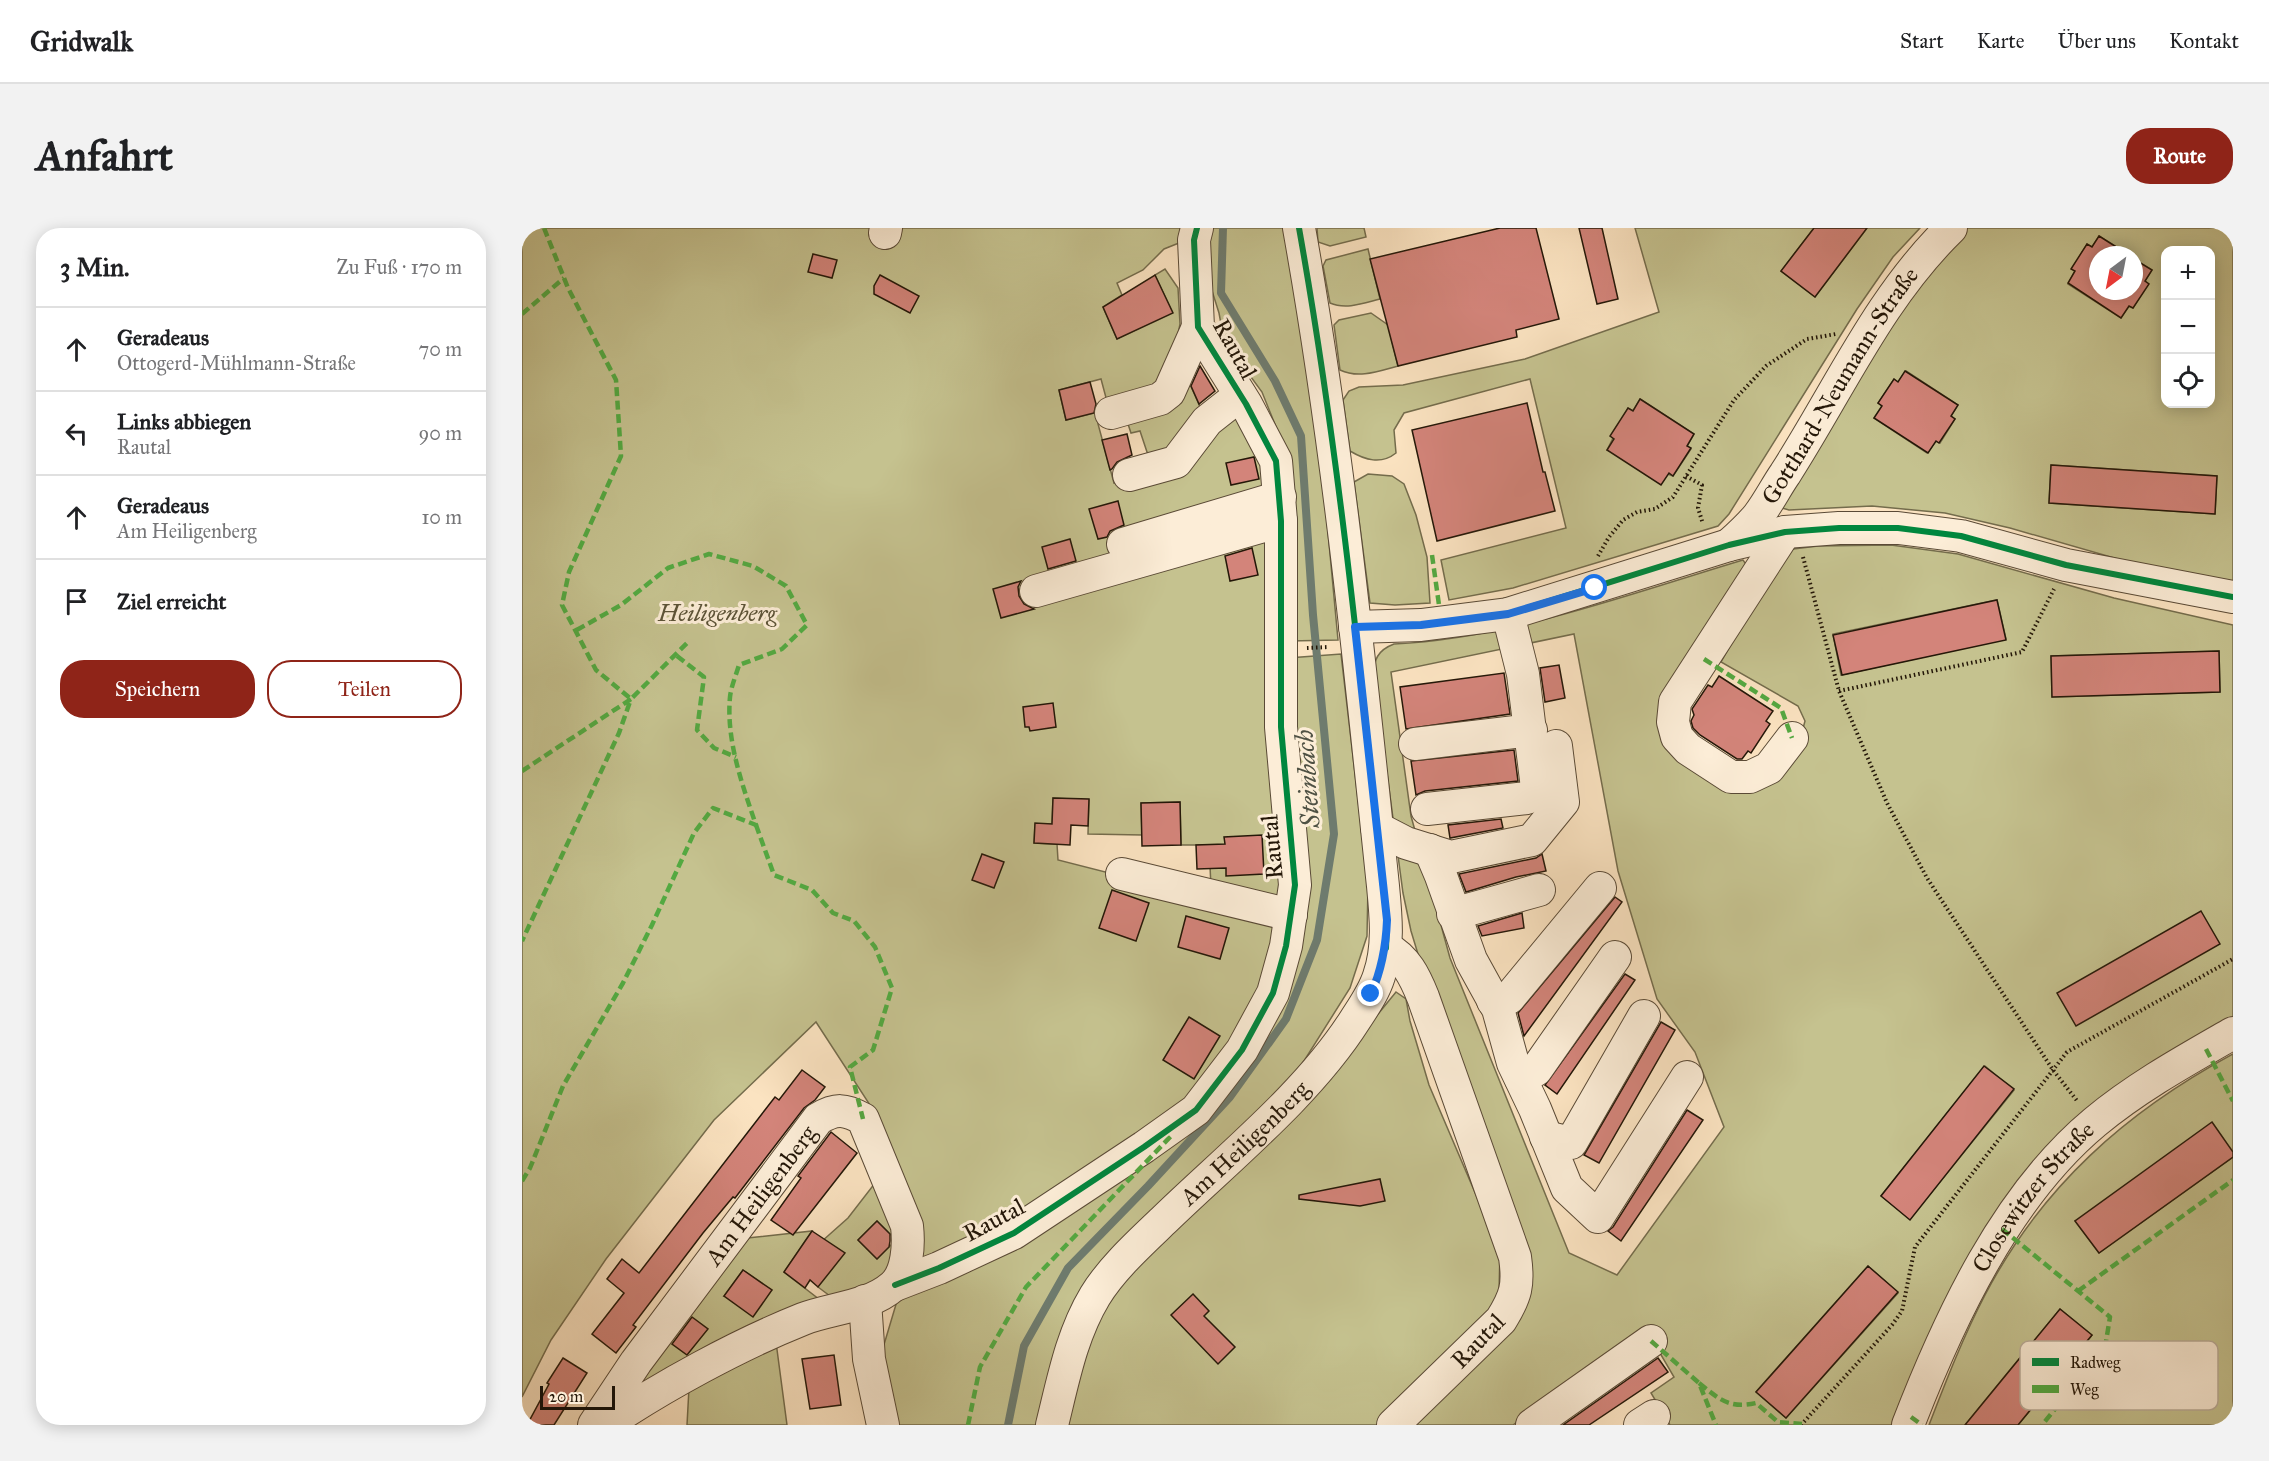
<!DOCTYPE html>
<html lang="de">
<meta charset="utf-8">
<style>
:root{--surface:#fff;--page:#f2f2f2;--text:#202124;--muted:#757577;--line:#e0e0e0;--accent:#8f2418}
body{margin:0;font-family:"IM FELL Great Primer",serif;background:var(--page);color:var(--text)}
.controls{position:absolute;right:18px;top:18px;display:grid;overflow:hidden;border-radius:12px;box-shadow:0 3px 15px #0003}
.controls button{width:54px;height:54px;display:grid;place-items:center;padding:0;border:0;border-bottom:2px solid var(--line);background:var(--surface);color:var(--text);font:30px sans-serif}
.compass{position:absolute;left:1567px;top:18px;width:54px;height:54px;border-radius:50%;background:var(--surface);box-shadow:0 3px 15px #0003;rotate:212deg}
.scale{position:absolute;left:18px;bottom:15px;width:75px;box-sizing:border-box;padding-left:6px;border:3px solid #241708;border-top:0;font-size:16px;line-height:21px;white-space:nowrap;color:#241708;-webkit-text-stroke:4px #fcedd7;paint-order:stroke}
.stop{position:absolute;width:18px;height:18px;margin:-14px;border:4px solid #1a73e8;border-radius:50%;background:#fff}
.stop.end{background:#1a73e8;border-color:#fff;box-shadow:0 2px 6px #0008}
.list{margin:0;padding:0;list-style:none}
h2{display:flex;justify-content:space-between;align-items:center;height:78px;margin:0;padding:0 24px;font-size:26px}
h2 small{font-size:20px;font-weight:400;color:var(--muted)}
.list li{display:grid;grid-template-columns:39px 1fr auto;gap:18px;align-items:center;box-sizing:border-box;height:84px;padding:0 24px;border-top:2px solid var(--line)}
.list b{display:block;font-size:22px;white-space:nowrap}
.list p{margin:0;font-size:20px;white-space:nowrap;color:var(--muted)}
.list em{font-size:20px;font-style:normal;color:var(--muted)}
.actions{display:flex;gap:12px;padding:18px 24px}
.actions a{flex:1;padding:14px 0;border:2px solid var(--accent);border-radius:24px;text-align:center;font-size:21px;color:var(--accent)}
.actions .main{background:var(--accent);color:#fff}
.icon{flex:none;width:33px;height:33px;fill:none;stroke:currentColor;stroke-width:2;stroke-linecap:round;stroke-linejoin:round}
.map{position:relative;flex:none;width:1711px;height:1197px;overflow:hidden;border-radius:24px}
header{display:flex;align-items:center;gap:36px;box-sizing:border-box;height:84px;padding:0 30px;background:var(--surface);border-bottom:2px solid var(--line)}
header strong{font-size:28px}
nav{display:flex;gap:33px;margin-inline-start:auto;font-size:21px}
.intro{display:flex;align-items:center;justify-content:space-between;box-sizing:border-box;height:144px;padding:0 36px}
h1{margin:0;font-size:42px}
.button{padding:15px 27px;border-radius:24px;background:var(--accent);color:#fff;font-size:21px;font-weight:700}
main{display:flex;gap:36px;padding:0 36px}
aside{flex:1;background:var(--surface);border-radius:24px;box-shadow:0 3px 15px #0003}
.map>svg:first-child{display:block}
.green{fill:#c5c28f;stroke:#746c4c;stroke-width:1.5;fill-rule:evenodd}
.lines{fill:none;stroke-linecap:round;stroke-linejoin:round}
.stream{stroke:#6e7b6e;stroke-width:8}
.building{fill:#d3847a;stroke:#241708;stroke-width:1.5}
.minor-casing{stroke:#5a4a36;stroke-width:34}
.path{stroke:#241708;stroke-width:4;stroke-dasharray:1.5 3;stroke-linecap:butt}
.minor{stroke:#fcedd7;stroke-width:32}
.quiet{stroke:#53a941;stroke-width:4.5;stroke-dasharray:9 4.5;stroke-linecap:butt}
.cycleway-casing{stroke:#fcedd7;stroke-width:10}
.cycleway{stroke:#00873e;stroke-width:6}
.route{stroke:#1a73e8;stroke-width:8}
.labels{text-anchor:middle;stroke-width:6;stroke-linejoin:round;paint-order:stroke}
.street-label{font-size:24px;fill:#241708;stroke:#fcedd7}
.park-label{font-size:24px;font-style:italic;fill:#5c5337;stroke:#fcedd7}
.water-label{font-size:26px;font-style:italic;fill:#4f5144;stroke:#fcedd7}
.key{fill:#fcedd7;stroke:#bbad99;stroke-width:1.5}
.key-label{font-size:16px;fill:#241708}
</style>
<header>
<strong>Gridwalk</strong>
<nav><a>Start</a><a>Karte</a><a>Über uns</a><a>Kontakt</a></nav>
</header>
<div class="intro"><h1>Anfahrt</h1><a class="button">Route</a></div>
<main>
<aside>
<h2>3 Min.<small>Zu Fuß · 170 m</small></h2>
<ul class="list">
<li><svg class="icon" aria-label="ahead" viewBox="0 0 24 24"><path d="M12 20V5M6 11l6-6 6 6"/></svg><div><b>Geradeaus</b><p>Ottogerd-Mühlmann-Straße</p></div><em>70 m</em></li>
<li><svg class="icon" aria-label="left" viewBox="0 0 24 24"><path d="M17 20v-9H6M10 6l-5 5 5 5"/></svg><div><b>Links abbiegen</b><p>Rautal</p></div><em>90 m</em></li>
<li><svg class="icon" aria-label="ahead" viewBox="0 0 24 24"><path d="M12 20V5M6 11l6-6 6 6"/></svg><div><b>Geradeaus</b><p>Am Heiligenberg</p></div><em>10 m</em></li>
<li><svg class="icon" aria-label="arrive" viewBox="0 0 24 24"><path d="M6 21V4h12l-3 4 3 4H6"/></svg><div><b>Ziel erreicht</b></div></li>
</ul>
<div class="actions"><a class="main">Speichern</a><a>Teilen</a></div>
</aside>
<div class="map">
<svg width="1711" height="1197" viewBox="0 0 1711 1197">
<rect width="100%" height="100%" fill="#fbe3c1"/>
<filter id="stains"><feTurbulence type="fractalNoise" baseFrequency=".00333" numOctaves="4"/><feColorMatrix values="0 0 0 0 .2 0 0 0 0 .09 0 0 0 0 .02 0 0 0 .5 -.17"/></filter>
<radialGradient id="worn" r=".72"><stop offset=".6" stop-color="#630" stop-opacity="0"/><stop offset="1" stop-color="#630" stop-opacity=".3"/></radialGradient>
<g class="green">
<polygon points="0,0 667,0 667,11 642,21 621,42 595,55 600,67 581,79 595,111 650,84 633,47 643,41 656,60 658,96 647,152 587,181 579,151 537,162 544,192 576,184 576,196 592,255 654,240 718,177 739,218 763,677 689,659 687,617 659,617 658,574 619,575 620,607 566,606 567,572 531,570 530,596 513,596 512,615 535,616 536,632 760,689 763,767 766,430 819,426 846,657 845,708 828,760 770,852 599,1016 519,1197 372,1197 358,1130 378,1063 367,927 348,877 294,794 192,892 84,1031 29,1112 0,1169"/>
<polygon points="684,0 762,0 799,229 816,412 767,413 758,209 740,164 702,112 697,85 685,47"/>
<polygon points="795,0 842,0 844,9 808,18 796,14"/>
<path d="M 1113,0 L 1292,0 L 1259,43 L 1293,69 L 1345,0 L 1398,0 L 1371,29 L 1335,81 L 1207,286 L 1196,298 L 991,360 L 927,372 L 919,332 L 1044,300 L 1008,151 L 882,185 L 872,202 L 874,225 C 859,237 843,232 828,223 L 821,172 L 827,163 L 837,159 L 881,157 L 1003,131 L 1137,84 ZM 1118,171 L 1172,206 L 1165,218 L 1169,221 L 1151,248 L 1085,222 L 1106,180 L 1111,183 Z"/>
<path d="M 1441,0 L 1711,0 L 1711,358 L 1627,340 L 1488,300 L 1423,285 L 1350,278 L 1267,282 L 1260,280 L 1354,106 ZM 1577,8 L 1607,27 L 1612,27 L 1612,31 L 1630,42 L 1623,53 L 1626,56 L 1611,80 L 1607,78 L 1599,90 L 1546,56 L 1553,43 L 1550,41 L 1565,16 L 1570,19 ZM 1644,22 L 1688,22 L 1688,176 L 1644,176 ZM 1384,143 L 1436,177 L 1429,188 L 1433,191 L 1418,215 L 1414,213 L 1405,225 L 1352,190 L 1360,178 L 1356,175 L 1372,151 L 1376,154 ZM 1529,237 L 1695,248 L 1693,286 L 1527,275 Z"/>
<path d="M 846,21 L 858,71 C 842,75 824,82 808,75 L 801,38 L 804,32 Z"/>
<path d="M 849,85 L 866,97 L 876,138 C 857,143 837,151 818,142 L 812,97 L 817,92 Z"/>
<polygon points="663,145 683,190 633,231 625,224 618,203 609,205 603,187"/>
<polygon points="846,246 870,248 882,256 894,287 905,329 908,375 873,377 848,375 832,254"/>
<path d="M 1369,317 L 1436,326 L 1592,370 L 1711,397 L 1711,790 L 1555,894 L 1372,1197 L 1148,1197 L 1129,1165 L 1152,1149 L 1124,1101 L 991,1197 L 887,1197 L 1002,1076 L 889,703 L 881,665 L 852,448 C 851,432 856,422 872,416 C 991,410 1107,366 1221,332 L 1226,339 L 1143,482 L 1198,552 L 1279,508 L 1283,493 L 1276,478 L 1199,434 L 1263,322 L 1296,318 ZM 1475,372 L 1484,411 L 1319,447 L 1311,406 ZM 1052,406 L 1096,643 L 1135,771 L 1173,824 L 1202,899 L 1095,1047 L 1047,1025 L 928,730 L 889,588 L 869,444 ZM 1697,423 L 1698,464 L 1530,469 L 1529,428 ZM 1463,838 L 1492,862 L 1388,991 L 1359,968 ZM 1346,1038 L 1376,1065 L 1264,1190 L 1234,1164 Z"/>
<polygon points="874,764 884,771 888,793 907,857 978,1023 977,1064 969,1082 895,1159 855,1197 546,1197 560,1117 581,1073 852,791"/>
<path d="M 1711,826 L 1711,924 L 1553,993 L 1577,1025 L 1711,929 L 1711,1197 L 1496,1197 L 1570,1107 L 1538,1081 L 1443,1197 L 1407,1197 C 1424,1153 1441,1109 1463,1067 C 1520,958 1604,884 1711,826 Z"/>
<path d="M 360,946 L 380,1004 L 367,1048 L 312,1071 L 296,1059 L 299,1014 L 326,990 ZM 355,993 L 374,1012 L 355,1031 L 336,1012 Z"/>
<path d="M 290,1003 L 262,1044 L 302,1075 L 98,1167 L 216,1011 ZM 221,1042 L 249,1062 L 202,1068 Z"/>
<polygon points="254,1114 265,1197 165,1197 167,1160"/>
</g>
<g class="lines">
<polyline class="stream" points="486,1197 502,1118 546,1040 626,958 708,869 764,791 795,712 812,606 791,387 779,208 753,153 699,65 701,0"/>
</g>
<g class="building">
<polygon points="978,0 1014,0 1037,91 994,102 995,109 876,138 848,31"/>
<polygon points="1057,0 1080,0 1096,71 1075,76"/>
<polygon points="1292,0 1345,0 1293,69 1259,43"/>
<polygon points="1577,8 1607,27 1576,27 1576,63 1612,63 1612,31 1630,42 1623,53 1627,56 1611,80 1607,78 1599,90 1546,55 1553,43 1549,41 1565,16 1570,19"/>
<polygon points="291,26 315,32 310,50 286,44"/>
<polygon points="358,47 397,68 388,85 352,66 352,58"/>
<polygon points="633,47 651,85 595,111 581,79"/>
<polygon points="678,138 693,163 677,176 669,158"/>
<polygon points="1383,143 1436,177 1429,188 1433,191 1417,215 1414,213 1406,225 1352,190 1360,178 1356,175 1372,151 1376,154"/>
<polygon points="568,154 574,176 572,185 544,192 537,162"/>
<polygon points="1118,171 1172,206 1165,218 1169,220 1151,248 1147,245 1139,257 1085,222 1092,211 1088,208 1106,180 1111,183"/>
<polygon points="1005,175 1021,244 1023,244 1033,283 915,313 890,202"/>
<polygon points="605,206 610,227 595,234 590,241 588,242 580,212"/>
<polygon points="732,229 737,251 709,257 704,235"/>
<polygon points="1529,237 1695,248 1693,286 1527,275"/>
<polygon points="596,273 602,297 588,303 585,309 576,311 567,281"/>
<polygon points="548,311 554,333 526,341 520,319"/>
<polygon points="730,320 736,347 708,353 703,328"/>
<polygon points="499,353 496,359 497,368 502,376 512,381 479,390 471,361"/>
<polygon points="1475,372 1484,412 1320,447 1311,407"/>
<polygon points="1697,423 1698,464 1530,469 1529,428"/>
<polygon points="1037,437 1043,470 1023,474 1018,440"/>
<polygon points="982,445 988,486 884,501 878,459"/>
<polygon points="1197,448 1251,483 1244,493 1248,496 1229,525 1226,523 1220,531 1215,531 1178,507 1171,500 1169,493 1172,487 1170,481 1186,457 1190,459"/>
<polygon points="531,475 534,499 508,503 507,499 503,499 501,479"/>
<polygon points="992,522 996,553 903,563 894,567 889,533"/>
<polygon points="531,570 567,571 566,598 549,597 548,617 512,615 513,595 530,596"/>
<polygon points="658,574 659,617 620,618 619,575"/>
<polygon points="979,591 981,600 928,610 926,597"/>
<polygon points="740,607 742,646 704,648 704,640 675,641 674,617 703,616 702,609"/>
<polygon points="460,626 482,634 472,660 450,652"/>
<polygon points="1020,626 1024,643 994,649 944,664 937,646 1014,630"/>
<polygon points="590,662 627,675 614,713 577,700"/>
<polygon points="1093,669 1100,674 1002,808 996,785"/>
<polygon points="1679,683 1698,716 1554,798 1535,765"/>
<polygon points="1000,685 1002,700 960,708 956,698"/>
<polygon points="664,688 707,700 698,731 656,719"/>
<polygon points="1103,746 1113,752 1035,866 1023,857"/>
<polygon points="667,789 698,808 672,851 641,832"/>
<polygon points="1139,794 1153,802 1077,935 1062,927"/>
<polygon points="1462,838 1492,861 1388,992 1359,968"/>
<polygon points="280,842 303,859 293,872 282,880 213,970 211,969 181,1005 111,1097 114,1099 94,1125 70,1106 102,1065 85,1051 100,1031 117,1045 253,869 257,872"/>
<polygon points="1165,882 1181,892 1099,1013 1086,1003 1091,999"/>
<polygon points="1690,894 1711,924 1711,929 1577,1025 1553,993"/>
<polygon points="309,904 335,925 271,1007 249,992 279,950 276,948"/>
<polygon points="858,951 863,973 838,978 777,971 777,967"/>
<polygon points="355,993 368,1006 368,1013 367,1019 355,1031 336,1012"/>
<polygon points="290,1003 323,1025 296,1059 288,1052 283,1060 262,1044"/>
<polygon points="1346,1038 1376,1064 1264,1190 1234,1164"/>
<polygon points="221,1042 250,1062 231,1089 202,1068"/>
<polygon points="671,1066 687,1083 682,1088 713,1119 696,1136 649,1087"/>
<polygon points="1538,1081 1570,1107 1496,1197 1443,1197"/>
<polygon points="170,1089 186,1101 165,1127 150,1116"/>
<polygon points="312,1127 319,1177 288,1181 280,1131"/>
<polygon points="41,1130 65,1145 32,1197 5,1197 27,1156 25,1155"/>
<polygon points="1136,1130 1146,1144 1067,1197 1041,1197"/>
</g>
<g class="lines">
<defs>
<g id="minor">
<polyline points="363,5 364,0"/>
<polyline points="589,185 638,171 647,164 676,99"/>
<polyline points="607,247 654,234 685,193 718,167"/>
<polyline points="1263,304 1153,474 1151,494 1155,509 1166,521 1209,549 1228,549 1247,540 1270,510"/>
<polyline points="601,316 758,269"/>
<path id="s1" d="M 1207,317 C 1217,308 1228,298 1236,288 C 1246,275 1254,259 1263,246 C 1317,162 1357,70 1429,0"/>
<polyline points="514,363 759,293"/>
<polyline points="833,399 899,397 986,386 1207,317 1263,304 1317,300 1376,300 1439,308 1544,337 1711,369"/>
<polyline points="893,516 1009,502"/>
<polyline points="905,581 1005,570 1015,560 1001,446 986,386"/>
<polyline points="855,600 884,615 929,629 1010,612 1041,574 1034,518"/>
<polyline points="908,622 919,648 949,732 976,781 991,835 1013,881 1045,960 1076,989 1165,849"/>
<polyline points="600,646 769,687"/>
<polyline points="931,686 1017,662"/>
<path d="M 864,720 C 884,730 893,749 901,769 L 993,1029 C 997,1057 994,1068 979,1092 L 871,1197"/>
<polyline points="971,773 987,770 1078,660"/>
<polyline points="999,851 1014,842 1093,729"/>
<polyline points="1024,909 1049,915 1122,788"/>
<polyline points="373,1057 417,1040 492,1005 622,919 674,882 720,822 751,765 764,718 773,657 759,499 759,293 754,233 724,176 676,99 672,12 675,0"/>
<polyline points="343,1073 347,1131 361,1197"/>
<path id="s2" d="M 72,1197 L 114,1134 L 296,891 C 314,880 323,881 341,891 L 385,998 C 387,1016 386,1045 371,1058 C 347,1079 310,1080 281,1091 C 216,1117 141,1158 83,1197"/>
<path id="s3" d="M 530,1197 C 541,1153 549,1108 573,1068 C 590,1040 619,1014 643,991 C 706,930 786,866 833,792 C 842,778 852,764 857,748 C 867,719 864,689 861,658 C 838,438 816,218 777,0"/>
<polyline points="1010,1197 1129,1113"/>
<polyline points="1118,1197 1132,1188"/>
<path id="s4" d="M 1386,1197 C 1427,1091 1484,968 1573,894 C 1615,859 1664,832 1711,805"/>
</g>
</defs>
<use href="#minor" class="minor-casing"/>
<g class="path">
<polyline points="1164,248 1180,257 1176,280 1181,296"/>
<polyline points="1076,328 1087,309 1101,292 1115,284 1133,281 1151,269 1212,172 1244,138 1285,111 1314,106"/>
<polyline points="1281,329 1317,463 1365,575 1405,650 1531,842 1556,874"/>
<polyline points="785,420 807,419"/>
<polyline points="1317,463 1500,424 1532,361"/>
<polyline points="1279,1197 1370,1097 1380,1083 1393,1019 1545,824 1711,731"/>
</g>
<use href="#minor" class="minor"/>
<g class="quiet">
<polyline points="22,0 46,60 94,152 99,228 47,344 40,377 74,442 109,471 165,415"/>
<polyline points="0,86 42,50"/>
<polyline points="910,327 917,377"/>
<polyline points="155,428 182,449 175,502 192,520 214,529"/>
<polyline points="1182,431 1259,480 1270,510"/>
<polyline points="0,543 109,471 97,505 0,713"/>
<polyline points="234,597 252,647 290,662 311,685 332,693 353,719 370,760 351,822 328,839 341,891"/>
<polyline points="1684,821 1711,873"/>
<path d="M 0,953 L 8,940 L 41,858 L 101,755 L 130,697 L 172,605 L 191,580 L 234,597 C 220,556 204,512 208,469 C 209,459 214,447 217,437 L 260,421 L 285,397 L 264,358 L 231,338 L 187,326 L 146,340 L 99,377 L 53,403"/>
<polyline points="1480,1001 1588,1089 1583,1120 1520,1197"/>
<polyline points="1556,1063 1711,952"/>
<polyline points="1129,1113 1177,1155 1194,1197"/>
<path d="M 1177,1155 C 1197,1171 1207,1181 1234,1175 L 1256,1194 L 1280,1196"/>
<polyline points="1389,1189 1400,1197"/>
<polyline points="446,1197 458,1139 504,1059 649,908"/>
</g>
<defs>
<g id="cycleway">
<path d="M 777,0 C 816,218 838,438 861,658 L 865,692 L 864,720"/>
<polyline points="833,399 899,397 986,386 1207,317 1263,304 1317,300 1376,300 1439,308 1544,337 1711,369"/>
<polyline points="373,1057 417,1040 492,1005 622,919 674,882 720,822 751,765 764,718 773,657 759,499 759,293 754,233 724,176 676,99 672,12 675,0"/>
</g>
</defs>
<use href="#cycleway" class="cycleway-casing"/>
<use href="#cycleway" class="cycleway"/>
</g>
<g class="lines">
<path class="route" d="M 849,766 C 860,741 864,719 865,692 L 833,399 L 899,397 L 986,386 L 1073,360"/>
</g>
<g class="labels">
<g class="street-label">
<text transform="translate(713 121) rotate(61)" y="8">Rautal</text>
<text dy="8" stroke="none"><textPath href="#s1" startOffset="195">Gotthard-Neumann-Straße</textPath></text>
<text transform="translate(750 619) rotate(-95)" y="8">Rautal</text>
<text dy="8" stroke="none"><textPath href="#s3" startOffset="351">Am Heiligenberg</textPath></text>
<text dy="8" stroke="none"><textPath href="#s2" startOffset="284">Am Heiligenberg</textPath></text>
<text dy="8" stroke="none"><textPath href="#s4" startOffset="262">Closewitzer Straße</textPath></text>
<text transform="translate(472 992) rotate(-28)" y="8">Rautal</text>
<text transform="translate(956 1113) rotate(-46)" y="8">Rautal</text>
</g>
<g class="park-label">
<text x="195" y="393">Heiligenberg</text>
</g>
<g class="water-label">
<text transform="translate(785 551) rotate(-94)" y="9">Steinbach</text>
</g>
</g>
<rect x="1498" y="1113" width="198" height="69" rx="9" class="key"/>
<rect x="1510" y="1130" width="27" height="8" fill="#00873e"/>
<rect x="1510" y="1157" width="27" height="8" fill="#53a941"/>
<g class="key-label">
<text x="1548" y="1140">Radweg</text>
<text x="1548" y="1167">Weg</text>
</g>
<rect width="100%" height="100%" filter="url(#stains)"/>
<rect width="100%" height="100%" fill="url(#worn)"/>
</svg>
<div class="controls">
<button>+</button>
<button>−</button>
<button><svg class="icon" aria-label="locate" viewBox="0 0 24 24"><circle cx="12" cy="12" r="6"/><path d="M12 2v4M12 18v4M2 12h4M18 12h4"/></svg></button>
</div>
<svg class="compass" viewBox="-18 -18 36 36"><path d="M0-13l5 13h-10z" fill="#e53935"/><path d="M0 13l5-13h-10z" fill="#757577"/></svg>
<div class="scale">20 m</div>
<div class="stop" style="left:1073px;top:360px"></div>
<div class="stop end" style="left:849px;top:766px"></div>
</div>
</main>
